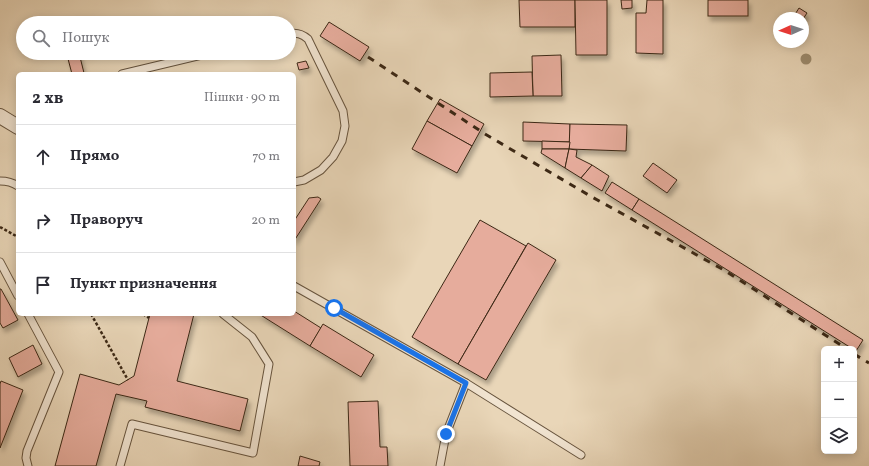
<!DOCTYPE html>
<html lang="uk">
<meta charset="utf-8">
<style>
:root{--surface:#fff;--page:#f2f2f3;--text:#2b2b33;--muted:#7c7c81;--line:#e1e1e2}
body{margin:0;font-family:Vollkorn,serif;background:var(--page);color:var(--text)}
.controls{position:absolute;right:12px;bottom:12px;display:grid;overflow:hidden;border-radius:6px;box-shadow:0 2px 10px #0003}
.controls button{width:36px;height:36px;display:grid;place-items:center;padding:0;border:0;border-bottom:1px solid var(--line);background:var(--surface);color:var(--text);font:20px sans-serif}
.compass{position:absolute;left:773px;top:12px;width:36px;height:36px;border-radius:50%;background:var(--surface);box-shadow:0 2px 10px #0003;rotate:267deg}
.stop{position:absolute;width:12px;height:12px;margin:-9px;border:3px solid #1a73e8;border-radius:50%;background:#fff}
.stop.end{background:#1a73e8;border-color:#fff;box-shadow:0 1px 4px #0008}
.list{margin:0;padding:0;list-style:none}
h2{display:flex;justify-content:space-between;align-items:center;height:52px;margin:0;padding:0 16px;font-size:17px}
h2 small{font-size:13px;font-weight:400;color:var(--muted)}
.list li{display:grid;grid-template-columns:26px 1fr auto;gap:12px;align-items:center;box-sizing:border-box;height:64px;padding:0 16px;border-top:1px solid var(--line)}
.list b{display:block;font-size:15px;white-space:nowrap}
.list em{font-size:13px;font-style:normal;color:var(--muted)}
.icon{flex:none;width:22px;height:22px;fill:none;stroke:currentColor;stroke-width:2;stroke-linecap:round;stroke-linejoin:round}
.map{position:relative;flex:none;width:869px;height:466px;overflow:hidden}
.search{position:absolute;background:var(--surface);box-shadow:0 2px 10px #0003;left:16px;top:16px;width:280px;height:44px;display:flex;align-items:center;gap:10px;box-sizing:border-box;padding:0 14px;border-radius:22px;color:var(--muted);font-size:15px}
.panel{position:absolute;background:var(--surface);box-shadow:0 2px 10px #0003;left:16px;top:72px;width:280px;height:244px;border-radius:6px}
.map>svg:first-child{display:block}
.building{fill:#e6ac9c;stroke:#3c2815;filter:url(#shadow)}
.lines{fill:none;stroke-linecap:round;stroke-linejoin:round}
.service-casing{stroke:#67543e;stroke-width:9}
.minor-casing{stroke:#67543e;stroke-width:16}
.path{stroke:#3c2815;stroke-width:2.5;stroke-dasharray:3 2;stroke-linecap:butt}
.service{stroke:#f1e4d1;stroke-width:7}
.minor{stroke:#f1e4d1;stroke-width:14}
.rail{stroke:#3c2815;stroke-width:3;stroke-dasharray:7 7;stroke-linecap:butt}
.tree{fill:#9c8b6e}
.route{stroke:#1a73e8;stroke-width:5}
</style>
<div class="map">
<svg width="869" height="466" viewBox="0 0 869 466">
<defs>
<filter id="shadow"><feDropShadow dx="2.5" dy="4.5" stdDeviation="2" flood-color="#0004"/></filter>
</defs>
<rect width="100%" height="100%" fill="#e9d6b8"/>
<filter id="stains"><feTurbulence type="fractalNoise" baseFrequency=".005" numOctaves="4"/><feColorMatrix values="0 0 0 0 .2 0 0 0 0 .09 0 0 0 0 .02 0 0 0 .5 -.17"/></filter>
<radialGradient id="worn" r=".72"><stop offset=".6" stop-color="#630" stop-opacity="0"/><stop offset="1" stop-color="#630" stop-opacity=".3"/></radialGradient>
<g class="building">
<polygon points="519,0 575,0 575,27 520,27"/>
<polygon points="575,0 607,0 607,55 576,55"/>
<polygon points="621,0 632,0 632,8 622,9"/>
<polygon points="647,0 663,0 663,54 636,53 636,13 646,13"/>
<rect x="708" y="0" width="40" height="16"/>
<polygon points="799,8 807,13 803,19 803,18 798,18 794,16"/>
<polygon points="329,22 369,47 360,61 320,36"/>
<polygon points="74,53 79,53 84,73 72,74 67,55"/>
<polygon points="561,55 562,96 533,96 532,56"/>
<polygon points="306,61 309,68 299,70 297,63"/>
<polygon points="532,72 533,96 490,97 490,73"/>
<polygon points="440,99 484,124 472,146 427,121"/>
<polygon points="427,121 472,146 457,173 412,149"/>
<polygon points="523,122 570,124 570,142 523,141"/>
<polygon points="570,124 627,125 626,151 569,149"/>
<polygon points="542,141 570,142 569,149 542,149"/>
<polygon points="542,149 569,149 565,168 541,153"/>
<polygon points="569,149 577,150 576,157 592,165 581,178 565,168"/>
<polygon points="653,163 677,180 667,193 643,176"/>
<polygon points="592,165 609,176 602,191 581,178"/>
<polygon points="612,182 639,199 632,210 605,193"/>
<polygon points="318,197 321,199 294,241 294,221 309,198"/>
<polygon points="639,199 863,340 856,351 632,210"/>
<polygon points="480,220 526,246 458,364 412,337"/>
<polygon points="528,243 556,260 486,380 458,364"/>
<polygon points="0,289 1,289 18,320 3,328 0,323"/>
<polygon points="294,311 321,328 310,346 259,314 294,314"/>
<polygon points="150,314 194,314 177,381 248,399 240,431 145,407 147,401 116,394 96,466 55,466 80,374 119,385 134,376"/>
<polygon points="323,324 374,355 361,377 310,346"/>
<polygon points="33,345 42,364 18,377 9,358"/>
<polygon points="1,381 23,390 0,448 0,384"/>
<polygon points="378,401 380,447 387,447 388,466 350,466 348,402"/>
<polygon points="300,456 320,462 319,466 298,466"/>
</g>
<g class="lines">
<defs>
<g id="service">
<path d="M 289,34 C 297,32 302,34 308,39 L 343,111 L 345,126 L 342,141 L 333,157 L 321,170 L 304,180 L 294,182"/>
<polyline points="122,74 210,53"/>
<path d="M 0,181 C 7,181 12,182 18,186"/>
<polyline points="0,262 18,296"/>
<polyline points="294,286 466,383 581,455"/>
<polyline points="28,466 26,458 27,451 59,372 28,314"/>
<polyline points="120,466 132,424 253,453 269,364 252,337 223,314"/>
<polyline points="440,466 446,434 466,383"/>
</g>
<polyline id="minor" points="0,116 18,127"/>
</defs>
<use href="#service" class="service-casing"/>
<use href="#minor" class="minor-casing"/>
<g class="path">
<polyline points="0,227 18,237"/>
<polyline points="91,314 128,380"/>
<polyline points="143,314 149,318"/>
</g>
<use href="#service" class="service"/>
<use href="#minor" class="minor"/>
<g class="rail">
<polyline points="368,57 485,134 592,197 724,270 847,349"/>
<polyline points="854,354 869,363"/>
</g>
</g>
<circle class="tree" cx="806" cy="59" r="5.5"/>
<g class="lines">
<polyline class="route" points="334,308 466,383 446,434"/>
</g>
<rect width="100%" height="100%" filter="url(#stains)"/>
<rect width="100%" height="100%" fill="url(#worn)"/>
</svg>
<div class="controls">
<button>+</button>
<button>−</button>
<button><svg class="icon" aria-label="layers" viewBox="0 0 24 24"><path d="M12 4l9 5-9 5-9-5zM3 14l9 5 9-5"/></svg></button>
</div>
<svg class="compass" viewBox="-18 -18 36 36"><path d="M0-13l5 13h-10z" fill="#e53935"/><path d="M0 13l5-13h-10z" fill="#7c7c81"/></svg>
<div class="stop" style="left:334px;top:308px"></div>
<div class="stop end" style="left:446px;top:434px"></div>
<div class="search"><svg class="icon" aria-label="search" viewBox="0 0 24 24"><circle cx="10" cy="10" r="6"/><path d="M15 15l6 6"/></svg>Пошук</div>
<section class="panel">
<h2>2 хв<small>Пішки · 90 m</small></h2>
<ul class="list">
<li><svg class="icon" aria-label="ahead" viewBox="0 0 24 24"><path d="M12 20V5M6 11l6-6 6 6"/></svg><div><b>Прямо</b></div><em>70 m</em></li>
<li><svg class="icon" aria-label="right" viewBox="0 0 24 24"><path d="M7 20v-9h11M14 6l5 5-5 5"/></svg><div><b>Праворуч</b></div><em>20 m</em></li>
<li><svg class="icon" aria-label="arrive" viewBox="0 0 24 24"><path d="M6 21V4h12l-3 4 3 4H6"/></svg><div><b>Пункт призначення</b></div></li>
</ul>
</section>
</div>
